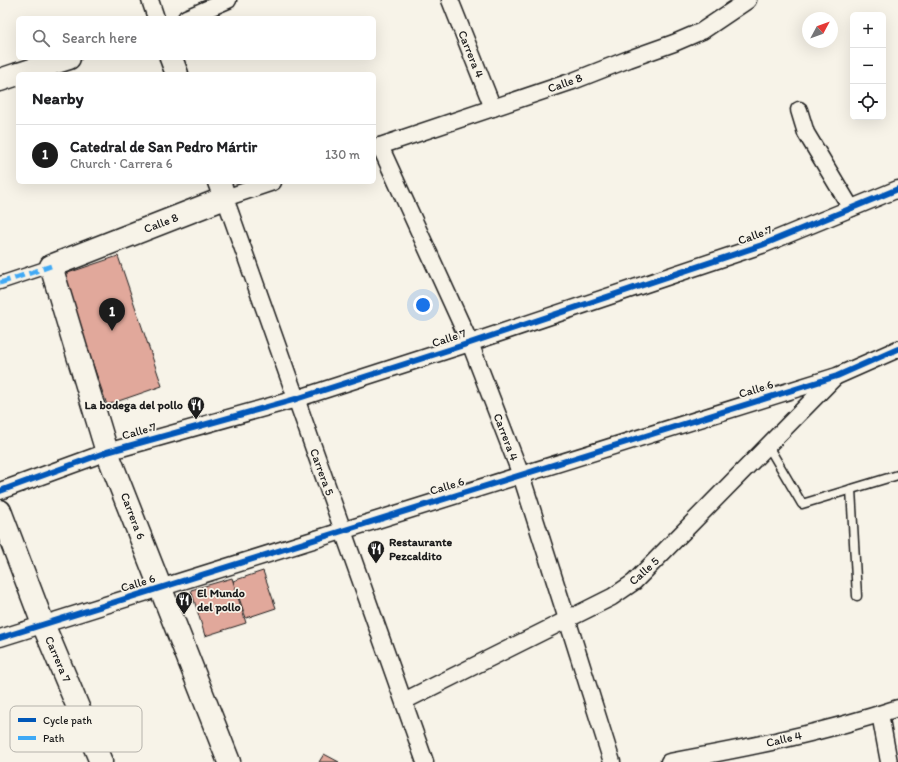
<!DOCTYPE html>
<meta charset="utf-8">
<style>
:root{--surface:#fff;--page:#f6f6f6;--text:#202124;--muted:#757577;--line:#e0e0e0;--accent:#1c1c1c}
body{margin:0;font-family:Itim,sans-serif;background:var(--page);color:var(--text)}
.controls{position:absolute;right:12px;top:12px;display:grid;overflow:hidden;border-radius:6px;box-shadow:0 4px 16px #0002}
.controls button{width:36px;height:36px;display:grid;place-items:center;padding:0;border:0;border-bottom:1px solid var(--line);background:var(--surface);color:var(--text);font:20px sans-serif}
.compass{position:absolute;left:802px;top:12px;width:36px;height:36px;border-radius:50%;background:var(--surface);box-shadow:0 4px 16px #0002;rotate:49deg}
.you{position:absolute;left:423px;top:305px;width:14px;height:14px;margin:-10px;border:3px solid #fff;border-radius:50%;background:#1a73e8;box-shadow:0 0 0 6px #1a73e833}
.badge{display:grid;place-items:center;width:26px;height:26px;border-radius:50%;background:var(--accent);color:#fff;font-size:13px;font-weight:700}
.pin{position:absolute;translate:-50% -33px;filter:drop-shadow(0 1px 2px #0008)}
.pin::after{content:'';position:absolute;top:21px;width:14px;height:12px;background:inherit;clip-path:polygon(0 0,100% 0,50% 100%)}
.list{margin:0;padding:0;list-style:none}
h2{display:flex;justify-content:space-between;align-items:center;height:52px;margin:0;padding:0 16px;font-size:17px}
h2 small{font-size:13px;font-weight:400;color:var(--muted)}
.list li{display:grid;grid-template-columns:26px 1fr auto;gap:12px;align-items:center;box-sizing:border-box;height:60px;padding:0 16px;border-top:1px solid var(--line)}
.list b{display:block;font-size:15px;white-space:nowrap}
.list p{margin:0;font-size:13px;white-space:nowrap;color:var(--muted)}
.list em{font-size:13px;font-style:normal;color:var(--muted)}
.icon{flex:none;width:22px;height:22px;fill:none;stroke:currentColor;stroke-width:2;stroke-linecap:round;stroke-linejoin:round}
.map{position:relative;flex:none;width:898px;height:762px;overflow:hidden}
.search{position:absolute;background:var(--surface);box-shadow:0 4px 16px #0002;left:16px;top:16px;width:360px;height:44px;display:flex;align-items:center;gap:10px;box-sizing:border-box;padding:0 14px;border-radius:6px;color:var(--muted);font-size:15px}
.panel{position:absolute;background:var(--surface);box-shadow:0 4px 16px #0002;left:16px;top:72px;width:360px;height:112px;border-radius:6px}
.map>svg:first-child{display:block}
.building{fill:#e1a89b;stroke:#1c1c1c}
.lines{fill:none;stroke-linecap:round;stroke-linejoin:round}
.service-casing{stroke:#1c1c1c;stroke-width:11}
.pedestrian-casing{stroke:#1c1c1c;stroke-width:15}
.minor-casing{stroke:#1c1c1c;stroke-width:19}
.secondary-casing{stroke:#1c1c1c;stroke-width:25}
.service{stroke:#f7f3e8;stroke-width:8}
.pedestrian{stroke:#f7f3e8;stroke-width:12}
.minor{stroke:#f7f3e8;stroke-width:16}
.secondary{stroke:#f7f3e8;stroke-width:22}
.quiet{stroke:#3fa9f5;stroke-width:5;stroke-dasharray:10 5;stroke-linecap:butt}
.cycleway-casing{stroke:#f7f3e8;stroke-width:8}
.cycleway{stroke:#0057b8;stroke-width:6}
.labels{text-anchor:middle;stroke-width:3.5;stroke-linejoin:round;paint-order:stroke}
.street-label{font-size:12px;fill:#1c1c1c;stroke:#f7f3e8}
.poi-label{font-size:12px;font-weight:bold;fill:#1c1c1c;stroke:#f7f3e8;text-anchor:start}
.key{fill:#f7f3e8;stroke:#b5b2ab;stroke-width:1}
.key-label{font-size:11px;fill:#1c1c1c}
</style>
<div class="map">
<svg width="898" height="762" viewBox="0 0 898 762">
<rect width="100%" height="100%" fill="#f7f3e8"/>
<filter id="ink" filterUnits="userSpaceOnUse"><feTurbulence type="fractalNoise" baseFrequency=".025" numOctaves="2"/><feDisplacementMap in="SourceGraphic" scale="8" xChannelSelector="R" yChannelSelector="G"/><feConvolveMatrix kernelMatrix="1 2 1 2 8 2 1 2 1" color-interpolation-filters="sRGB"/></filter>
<g filter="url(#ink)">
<g class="building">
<polygon points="118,256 162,386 107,405 62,275"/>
<polygon points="263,571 276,608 246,618 233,581"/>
<polygon points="232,578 246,623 205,636 191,590"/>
<polygon points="324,754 339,762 319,762"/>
</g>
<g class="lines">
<defs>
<g id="service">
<polyline points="768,446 802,504 898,475"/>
<polyline points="851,489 857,596"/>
</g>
<polyline id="pedestrian" points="0,283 51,266"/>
<g id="minor">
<polyline points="150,0 156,18"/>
<polyline points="450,0 493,108"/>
<polyline points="186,18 228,0"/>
<polyline points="799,110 806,133 851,208"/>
<polyline points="380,146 470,343 521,475 567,619 612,762"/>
<polyline points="374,148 573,81 629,59 674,43 702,31 748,0"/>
<polyline points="273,182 225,198 425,762"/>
<polyline points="0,491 107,452 296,399 470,343 762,245 898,189"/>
<polyline points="0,638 837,376 898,349"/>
<polyline points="404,701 612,597 634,582 835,377"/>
<polyline points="880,714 889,762"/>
<path d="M 669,762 C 746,748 823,733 898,708"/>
</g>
<g id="secondary">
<polyline points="171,58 177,74"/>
<polyline points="19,74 69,58"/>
<polyline points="0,80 18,74"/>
<polyline points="219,182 225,198 51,266 107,452 229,762"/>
<polyline points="0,511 43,624 101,762"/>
</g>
</defs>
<use href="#service" class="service-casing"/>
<use href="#pedestrian" class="pedestrian-casing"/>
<use href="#minor" class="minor-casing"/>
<use href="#secondary" class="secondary-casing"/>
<use href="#service" class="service"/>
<use href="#pedestrian" class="pedestrian"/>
<use href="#minor" class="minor"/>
<use href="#secondary" class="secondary"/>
<polyline class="quiet" points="0,283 51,266"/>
<defs>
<g id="cycleway">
<polyline points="0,491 107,452 296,399 470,343 762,245 898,189"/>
<polyline points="0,638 837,376 898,349"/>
</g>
</defs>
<use href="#cycleway" class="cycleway-casing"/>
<use href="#cycleway" class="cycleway"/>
</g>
</g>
<defs>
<symbol id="restaurant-pin" viewBox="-11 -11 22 30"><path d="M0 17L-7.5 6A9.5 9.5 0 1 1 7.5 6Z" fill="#1c1c1c" stroke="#f7f3e8"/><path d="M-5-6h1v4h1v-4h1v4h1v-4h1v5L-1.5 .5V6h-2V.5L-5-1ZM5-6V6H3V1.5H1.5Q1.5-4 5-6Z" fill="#fff"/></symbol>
</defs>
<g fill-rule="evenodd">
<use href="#restaurant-pin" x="186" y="395" width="20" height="27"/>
<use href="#restaurant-pin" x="366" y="539" width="20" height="27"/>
<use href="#restaurant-pin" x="174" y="590" width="20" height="27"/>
</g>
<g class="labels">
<g class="street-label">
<text transform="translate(471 54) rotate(68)" y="4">Carrera 4</text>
<text transform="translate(565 83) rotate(-20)" y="4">Calle 8</text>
<text transform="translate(161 223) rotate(-21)" y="4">Calle 8</text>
<text transform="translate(755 235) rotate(-20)" y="4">Calle 7</text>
<text transform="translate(449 338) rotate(-18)" y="4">Calle 7</text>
<text transform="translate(756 389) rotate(-17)" y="4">Calle 6</text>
<text transform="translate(139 431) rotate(-16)" y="4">Calle 7</text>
<text transform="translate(506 437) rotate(69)" y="4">Carrera 4</text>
<text transform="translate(322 472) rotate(70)" y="4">Carrera 5</text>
<text transform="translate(447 486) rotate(-17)" y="4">Calle 6</text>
<text transform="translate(133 516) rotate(69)" y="4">Carrera 6</text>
<text transform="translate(644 571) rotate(-42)" y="4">Calle 5</text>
<text transform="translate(138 583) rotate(-17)" y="4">Calle 6</text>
<text transform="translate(58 659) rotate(67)" y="4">Carrera 7</text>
<text transform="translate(784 739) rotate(-13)" y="4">Calle 4</text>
</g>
<g class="poi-label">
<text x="183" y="409" text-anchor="end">La bodega del pollo</text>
<text x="389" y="546">Restaurante<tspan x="389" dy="14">Pezcaldito</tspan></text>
<text x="197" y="597">El Mundo<tspan x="197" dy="14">del pollo</tspan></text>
</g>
</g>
<rect x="10" y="706" width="132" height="46" rx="6" class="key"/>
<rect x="18" y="718" width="18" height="4" fill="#0057b8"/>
<rect x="18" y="736" width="18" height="4" fill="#3fa9f5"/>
<g class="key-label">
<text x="43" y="724">Cycle path</text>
<text x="43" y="742">Path</text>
</g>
</svg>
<div class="controls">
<button>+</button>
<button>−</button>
<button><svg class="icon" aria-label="locate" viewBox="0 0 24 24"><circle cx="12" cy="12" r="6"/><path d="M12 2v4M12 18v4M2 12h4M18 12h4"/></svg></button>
</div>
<svg class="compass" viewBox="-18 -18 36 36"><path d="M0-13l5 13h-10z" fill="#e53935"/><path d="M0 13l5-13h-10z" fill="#757577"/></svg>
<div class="you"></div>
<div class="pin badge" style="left:112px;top:331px">1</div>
<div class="search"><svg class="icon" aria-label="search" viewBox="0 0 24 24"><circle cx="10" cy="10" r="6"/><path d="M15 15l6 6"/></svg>Search here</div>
<section class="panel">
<h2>Nearby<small></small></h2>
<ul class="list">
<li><span class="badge">1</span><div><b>Catedral de San Pedro Mártir</b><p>Church · Carrera 6</p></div><em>130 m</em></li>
</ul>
</section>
</div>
